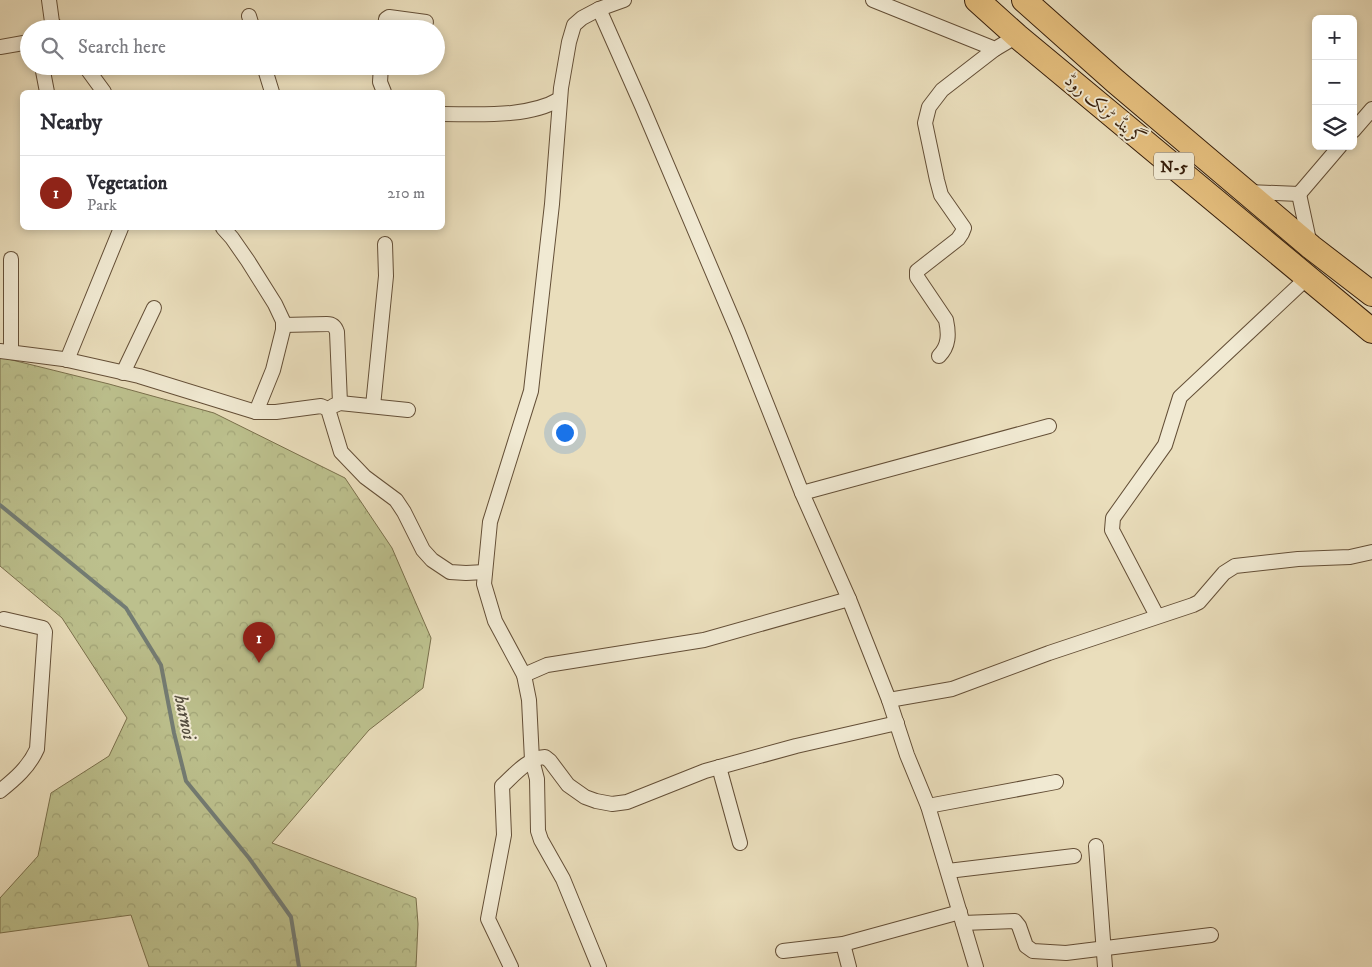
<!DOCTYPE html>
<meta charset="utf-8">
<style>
:root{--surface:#fff;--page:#f7f7f7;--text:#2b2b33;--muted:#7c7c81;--line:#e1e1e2;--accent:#8f2418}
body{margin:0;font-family:"IM FELL DW Pica",Amiri,serif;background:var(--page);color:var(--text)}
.controls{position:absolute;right:15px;top:15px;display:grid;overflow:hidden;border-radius:8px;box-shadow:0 2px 8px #0003}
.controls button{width:45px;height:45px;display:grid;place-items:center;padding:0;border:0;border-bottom:1px solid var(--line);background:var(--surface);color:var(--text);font:25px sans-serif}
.you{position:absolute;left:564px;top:432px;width:18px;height:18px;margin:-12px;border:4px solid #fff;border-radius:50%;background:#1a73e8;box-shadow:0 0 0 8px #1a73e833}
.badge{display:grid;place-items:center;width:32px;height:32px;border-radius:50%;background:var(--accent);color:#fff;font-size:16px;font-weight:700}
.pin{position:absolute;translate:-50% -41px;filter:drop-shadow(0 1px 2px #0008)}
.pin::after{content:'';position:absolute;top:26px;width:18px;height:15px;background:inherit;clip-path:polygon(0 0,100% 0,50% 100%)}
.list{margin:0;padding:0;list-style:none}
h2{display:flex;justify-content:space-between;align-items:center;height:65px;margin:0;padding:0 20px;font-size:21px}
h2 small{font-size:16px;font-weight:400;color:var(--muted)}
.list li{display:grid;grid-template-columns:32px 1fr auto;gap:15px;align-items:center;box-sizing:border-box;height:75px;padding:0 20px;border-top:1px solid var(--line)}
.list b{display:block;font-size:19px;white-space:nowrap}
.list p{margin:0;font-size:16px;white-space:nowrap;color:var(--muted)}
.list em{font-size:16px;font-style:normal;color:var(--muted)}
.icon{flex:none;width:28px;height:28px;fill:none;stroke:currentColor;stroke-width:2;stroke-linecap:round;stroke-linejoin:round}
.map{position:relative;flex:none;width:1372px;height:967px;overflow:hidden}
.search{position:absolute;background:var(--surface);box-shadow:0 2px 8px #0003;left:20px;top:20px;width:425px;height:55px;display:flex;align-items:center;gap:12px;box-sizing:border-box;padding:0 18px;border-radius:28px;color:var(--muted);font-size:19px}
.panel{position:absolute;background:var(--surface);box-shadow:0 2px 8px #0003;left:20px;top:90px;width:425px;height:140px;border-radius:8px}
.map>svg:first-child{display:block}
.park{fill:url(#park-crowns);stroke:#7a704c}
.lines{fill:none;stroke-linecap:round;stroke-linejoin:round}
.stream{stroke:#737c74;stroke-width:4}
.minor-casing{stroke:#644f37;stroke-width:16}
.trunk-casing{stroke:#371f0b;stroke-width:26}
.minor{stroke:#f1ead3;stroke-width:14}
.trunk{stroke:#e5bf7e;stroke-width:24}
.labels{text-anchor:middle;stroke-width:4;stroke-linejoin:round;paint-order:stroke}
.shield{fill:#f1ead3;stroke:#6f5c47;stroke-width:1}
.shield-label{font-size:16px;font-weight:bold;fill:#371f0b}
.street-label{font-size:18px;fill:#371f0b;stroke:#f1ead3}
.water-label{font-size:19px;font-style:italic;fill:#554e40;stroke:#f1ead3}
</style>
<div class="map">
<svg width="1372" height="967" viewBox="0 0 1372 967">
<defs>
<pattern id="park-crowns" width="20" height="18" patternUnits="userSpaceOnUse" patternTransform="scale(1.25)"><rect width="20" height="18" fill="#bcc08d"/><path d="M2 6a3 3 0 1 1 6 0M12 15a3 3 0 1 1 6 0" fill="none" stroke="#a2a578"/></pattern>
</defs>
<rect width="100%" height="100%" fill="#eadebc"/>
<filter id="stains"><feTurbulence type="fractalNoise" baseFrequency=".004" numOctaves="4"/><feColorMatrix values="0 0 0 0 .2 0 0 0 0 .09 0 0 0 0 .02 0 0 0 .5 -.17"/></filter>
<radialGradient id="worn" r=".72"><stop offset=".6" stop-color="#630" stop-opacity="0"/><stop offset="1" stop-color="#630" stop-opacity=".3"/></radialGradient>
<polygon class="park" points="0,357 109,384 214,413 345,478 392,548 431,638 423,688 369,730 272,843 416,898 418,924 416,967 149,967 131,915 0,933 0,898 38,856 51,793 109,756 127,718 62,618 0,566"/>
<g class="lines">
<polyline class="stream" points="0,505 126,608 161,665 174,733 186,781 249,858 291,917 299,967"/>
<defs>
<g id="minor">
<polyline points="49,0 52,22 57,29"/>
<polyline points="873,0 995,49 1017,36"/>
<polyline points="599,9 642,106 738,332 802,493 849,599 889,700"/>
<polyline points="249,16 253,29"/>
<polyline points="385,29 386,19 389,17 426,22"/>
<polyline points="0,47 29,42"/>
<polyline points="42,66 47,92"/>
<polyline points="85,66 104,92"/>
<polyline points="264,66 272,92"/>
<polyline points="381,66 380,82 384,92"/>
<path d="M 442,114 C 479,114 528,118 560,99"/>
<polyline points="1353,131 1372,109"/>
<polyline points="1248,192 1299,194 1340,146"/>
<polyline points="1299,194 1310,245"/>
<polyline points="223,228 232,238 248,261 275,304 283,321 283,330 273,370 256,412"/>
<path d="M 283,325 L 327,324 C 332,324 335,326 337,332 L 340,403"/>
<polyline points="0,351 63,359 139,376 256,412 276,412 321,406 328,409 341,452 365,477 396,500 404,512 423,550 432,560 450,572 466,573 485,572"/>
<polyline points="11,352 11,259"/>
<path d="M 939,356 C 949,346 949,334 946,320 L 917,277 L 917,271 L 958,239 L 962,233 L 964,228 L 941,195 L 937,180 L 925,123 L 929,107 L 942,90 L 995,49"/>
<polyline points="67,360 121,228"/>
<polyline points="123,373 154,308"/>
<polyline points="333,406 340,403 408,410"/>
<polyline points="373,406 386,276 385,244"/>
<polyline points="802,493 1049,426"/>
<polyline points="1157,616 1112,530 1113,518 1165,445 1180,397 1308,277"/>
<polyline points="524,675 547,665 704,640 849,599"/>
<polyline points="719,767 740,843"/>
<path d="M 0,791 C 15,779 29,767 37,749 L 45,632 L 43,628 L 4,619"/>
<polyline points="928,806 1056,782"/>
<polyline points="1096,846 1105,967"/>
<polyline points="948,871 1074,856"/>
<polyline points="963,923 1015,921 1019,926 1026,946 1033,951 1066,953 1211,935"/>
<polyline points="843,944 849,967"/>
<polyline points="783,951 843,944 960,912"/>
<path d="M 511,967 L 488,919 L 504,835 L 502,786 C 514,775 528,758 545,757 L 550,761 L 568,785 L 585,797 L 596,801 L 612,804 L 627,802 L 705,771 L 796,746 L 897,723"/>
<polyline points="599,967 563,879 541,840 538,831 537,779 532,760 529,700 524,675 495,621 484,584 490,522 531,391 552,204 561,88 569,42 574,25 582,18 599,9 624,0"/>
<polyline points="976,967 928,806 907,755 889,700 952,689 1049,653 1193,605 1199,602 1224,573 1235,566 1298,559 1350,557 1372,552"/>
</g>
<g id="trunk">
<polyline points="977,0 1017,36 1372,331"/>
<polyline points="1024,0 1115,81 1311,247 1372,294"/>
</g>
</defs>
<use href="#minor" class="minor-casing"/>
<use href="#trunk" class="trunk-casing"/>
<use href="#minor" class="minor"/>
<use href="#trunk" class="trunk"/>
</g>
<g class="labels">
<rect class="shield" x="1154" y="152.5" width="40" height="27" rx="4"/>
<g class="shield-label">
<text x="1174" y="172">N-5</text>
</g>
<g class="street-label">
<text transform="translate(1105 109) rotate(40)" y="6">گرینڈ ٹرنک روڈ</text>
</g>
<g class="water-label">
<text transform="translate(186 717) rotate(78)" y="7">harnoi</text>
</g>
</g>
<rect width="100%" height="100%" filter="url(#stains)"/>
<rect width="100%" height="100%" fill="url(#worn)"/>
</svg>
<div class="controls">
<button>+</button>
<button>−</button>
<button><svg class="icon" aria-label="layers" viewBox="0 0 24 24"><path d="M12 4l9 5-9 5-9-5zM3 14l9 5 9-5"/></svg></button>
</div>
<div class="you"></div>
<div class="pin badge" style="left:259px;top:663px">1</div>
<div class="search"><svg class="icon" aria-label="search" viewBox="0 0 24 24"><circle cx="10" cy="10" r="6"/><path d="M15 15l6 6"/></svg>Search here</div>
<section class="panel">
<h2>Nearby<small></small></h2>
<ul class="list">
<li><span class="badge">1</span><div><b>Vegetation</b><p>Park</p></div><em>210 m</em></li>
</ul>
</section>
</div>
